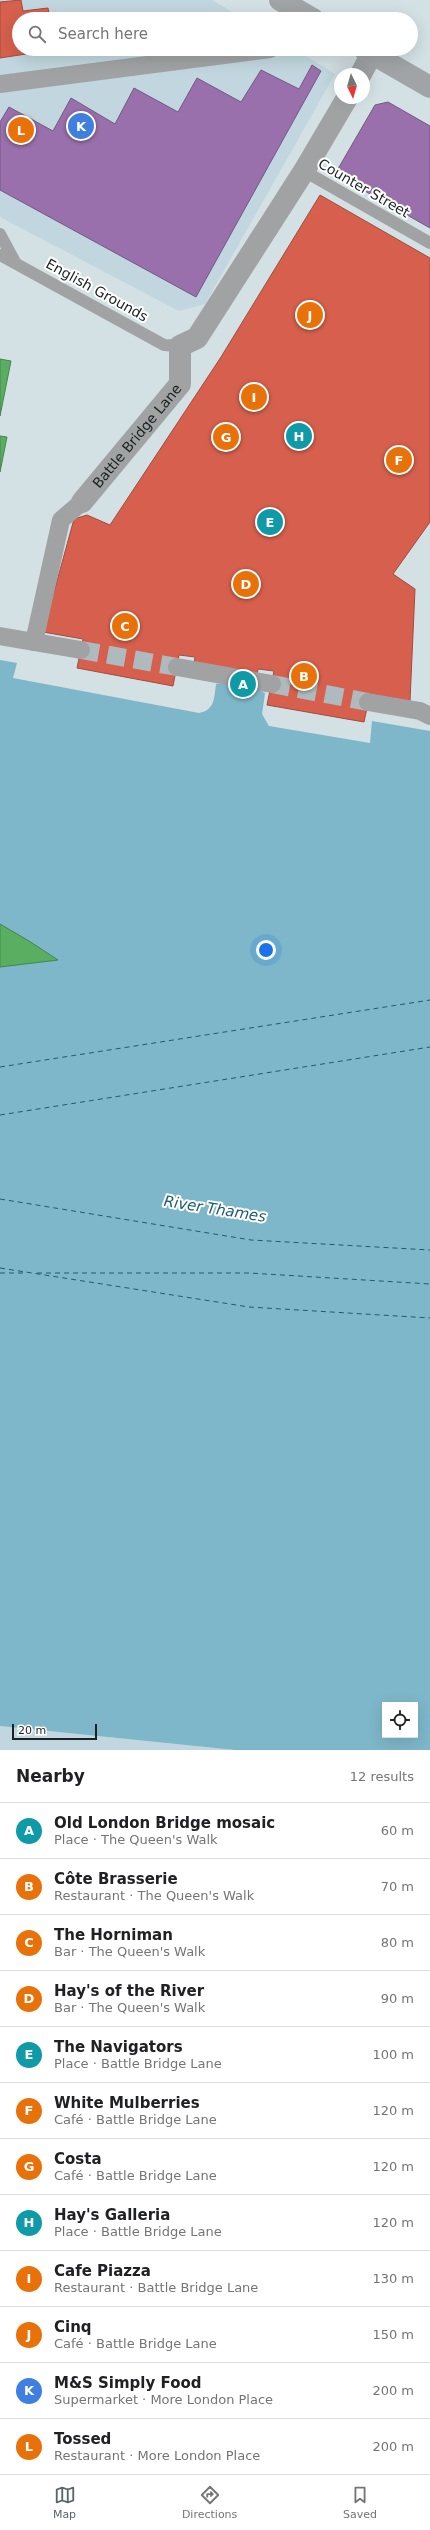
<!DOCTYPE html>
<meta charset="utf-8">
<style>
:root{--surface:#fff;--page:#f6f6f6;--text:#202124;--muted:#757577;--line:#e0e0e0;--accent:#5b6467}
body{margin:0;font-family:"DejaVu Sans",sans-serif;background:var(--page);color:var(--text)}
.controls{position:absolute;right:12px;bottom:12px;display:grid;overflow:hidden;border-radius:0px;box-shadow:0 4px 16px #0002}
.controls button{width:36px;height:36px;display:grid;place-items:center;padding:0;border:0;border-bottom:1px solid var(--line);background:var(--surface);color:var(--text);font:20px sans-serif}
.compass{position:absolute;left:334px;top:68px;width:36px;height:36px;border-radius:50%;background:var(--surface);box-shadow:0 4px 16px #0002;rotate:175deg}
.scale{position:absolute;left:12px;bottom:10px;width:85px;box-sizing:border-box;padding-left:4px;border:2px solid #1a2224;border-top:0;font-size:11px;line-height:14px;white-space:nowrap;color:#1a2224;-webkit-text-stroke:3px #fff;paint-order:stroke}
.you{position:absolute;left:266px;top:950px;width:14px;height:14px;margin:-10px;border:3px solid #fff;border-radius:50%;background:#1a73e8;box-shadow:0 0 0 6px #1a73e833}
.badge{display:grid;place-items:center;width:26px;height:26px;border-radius:50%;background:var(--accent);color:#fff;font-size:13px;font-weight:700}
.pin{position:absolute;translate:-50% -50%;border:2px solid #fff;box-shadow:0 1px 4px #0006}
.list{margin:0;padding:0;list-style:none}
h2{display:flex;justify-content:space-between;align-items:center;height:52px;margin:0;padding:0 16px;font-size:17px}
h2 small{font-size:13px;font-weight:400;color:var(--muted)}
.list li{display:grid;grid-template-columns:26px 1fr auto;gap:12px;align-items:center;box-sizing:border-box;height:56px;padding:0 16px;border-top:1px solid var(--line)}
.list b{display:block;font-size:15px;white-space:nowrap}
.list p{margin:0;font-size:13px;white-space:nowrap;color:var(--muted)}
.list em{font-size:13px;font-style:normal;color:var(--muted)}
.icon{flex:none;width:22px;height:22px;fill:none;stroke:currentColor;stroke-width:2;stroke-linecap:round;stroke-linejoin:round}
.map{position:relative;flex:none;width:430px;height:1750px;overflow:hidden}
.search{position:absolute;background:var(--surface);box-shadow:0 4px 16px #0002;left:12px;right:12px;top:12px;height:44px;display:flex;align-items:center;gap:10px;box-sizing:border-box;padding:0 14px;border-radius:22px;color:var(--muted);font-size:15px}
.sheet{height:724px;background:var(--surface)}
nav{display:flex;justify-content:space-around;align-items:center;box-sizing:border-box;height:56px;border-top:1px solid var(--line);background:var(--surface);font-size:11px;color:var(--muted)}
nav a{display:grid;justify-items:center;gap:2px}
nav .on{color:var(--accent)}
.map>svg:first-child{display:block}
.built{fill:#c1d6de}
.water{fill:#7db7c9;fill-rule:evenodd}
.shops{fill:#d6604d;stroke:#9e4d41}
.offices{fill:#9970ab;stroke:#735982}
.public{fill:#5aae61;stroke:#47844f}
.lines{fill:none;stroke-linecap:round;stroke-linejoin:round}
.ferry{stroke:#1d5c6e;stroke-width:1;stroke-dasharray:5 4;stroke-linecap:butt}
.pedestrian-tunnel{stroke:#aebabe;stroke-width:18;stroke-dasharray:18 9;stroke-linecap:butt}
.service{stroke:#a1a2a3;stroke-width:12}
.pedestrian{stroke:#a1a2a3;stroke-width:18}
.minor{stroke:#a1a2a3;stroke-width:22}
.primary{stroke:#a1a4a7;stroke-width:22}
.labels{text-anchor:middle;stroke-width:4;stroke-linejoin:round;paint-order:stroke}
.street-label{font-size:14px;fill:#1a2224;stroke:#fff}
.water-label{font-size:15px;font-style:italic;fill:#1d5c6e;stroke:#fff}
</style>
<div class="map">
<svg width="430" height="1750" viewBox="0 0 430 1750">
<rect width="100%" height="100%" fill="#d3e0e4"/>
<g class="built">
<polygon points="0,0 212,0 244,19 19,19 19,49 295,49 335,74 205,304 179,311 0,217"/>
<polygon points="0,1726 235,1750 0,1750"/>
</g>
<path class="water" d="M 0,660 L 17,663 L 13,678 L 199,713 C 215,710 214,698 216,684 C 233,683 249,685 265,693 L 262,714 L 269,726 L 370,743 L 372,721 L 430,731 L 430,1750 L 235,1750 L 0,1726 ZM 385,1705 L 415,1705 L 415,1735 L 385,1735 Z"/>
<g class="shops">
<polygon points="21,0 23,11 48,8 50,19 19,19 19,29 15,29 16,39 19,38 19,49 25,49 26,54 0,58 0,2"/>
<polygon points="320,195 430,258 430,522 393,574 415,589 410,701 370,694 364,722 267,705 274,671 258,669 257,676 194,664 195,657 179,655 173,686 77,668 83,639 43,632 74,519 87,515 110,525 221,357"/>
</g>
<g class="offices">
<polygon points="312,65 321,71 196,297 0,190 0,122 9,107 53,131 71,98 115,124 134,88 178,112 197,78 241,102 261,70 299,89"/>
<polygon points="388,102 430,126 430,228 335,174 375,105"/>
</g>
<g class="public">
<polygon points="0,359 11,361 0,416"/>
<polygon points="0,436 7,437 0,472"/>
<polygon points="0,924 29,941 58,960 0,967"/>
</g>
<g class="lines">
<g class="ferry">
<polyline points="0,1067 430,1000"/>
<polyline points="0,1115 430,1047"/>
<polyline points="0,1199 251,1240 430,1250"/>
<polyline points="0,1268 249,1307 430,1318"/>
<polyline points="0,1273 27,1273"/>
<polyline points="37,1273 249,1273 430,1284"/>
</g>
<g class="pedestrian-tunnel">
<polyline points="81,650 177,667"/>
<polyline points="272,684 368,702"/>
</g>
<g class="service">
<polyline points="304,171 430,243"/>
<polyline points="0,234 15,262"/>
<polyline points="0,255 164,345 180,346"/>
</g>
<g class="pedestrian">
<polyline points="0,84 270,49"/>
<polyline points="0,636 81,650"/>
<polyline points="34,642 61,520 82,502"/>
<polyline points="177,667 272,684"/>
<polyline points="368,702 420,711 430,716"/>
</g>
<g class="minor">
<polyline points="361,74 372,53"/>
<path id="s1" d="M 82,502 L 180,384 L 180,346 L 197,338 L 304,171 L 347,98"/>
</g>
<g class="primary">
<polyline points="280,0 313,19"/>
<polyline points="364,49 430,87"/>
</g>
</g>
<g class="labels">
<g class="street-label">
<text transform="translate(364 188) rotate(30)" y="5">Counter Street</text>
<text transform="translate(97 290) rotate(29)" y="5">English Grounds</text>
<text dy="5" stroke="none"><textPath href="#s1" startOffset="86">Battle Bridge Lane</textPath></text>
</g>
<g class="water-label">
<text transform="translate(215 1209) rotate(9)" y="5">River Thames</text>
</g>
</g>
</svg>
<div class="controls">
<button><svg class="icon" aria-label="locate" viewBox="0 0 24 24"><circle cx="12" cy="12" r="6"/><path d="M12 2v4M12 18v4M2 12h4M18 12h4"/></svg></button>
</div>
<svg class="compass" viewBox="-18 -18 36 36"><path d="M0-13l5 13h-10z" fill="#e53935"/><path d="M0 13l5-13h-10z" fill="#757577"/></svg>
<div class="scale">20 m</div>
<div class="you"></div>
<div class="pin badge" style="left:243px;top:684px;background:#0f9aa8">A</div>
<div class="pin badge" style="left:304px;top:676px;background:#e8710a">B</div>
<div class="pin badge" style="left:125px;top:626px;background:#e8710a">C</div>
<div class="pin badge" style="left:246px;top:584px;background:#e8710a">D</div>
<div class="pin badge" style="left:270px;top:522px;background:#0f9aa8">E</div>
<div class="pin badge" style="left:399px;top:460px;background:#e8710a">F</div>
<div class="pin badge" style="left:226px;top:437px;background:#e8710a">G</div>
<div class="pin badge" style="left:299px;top:436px;background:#0f9aa8">H</div>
<div class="pin badge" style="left:254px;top:397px;background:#e8710a">I</div>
<div class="pin badge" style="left:310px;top:315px;background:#e8710a">J</div>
<div class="pin badge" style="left:81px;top:126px;background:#3f7fe0">K</div>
<div class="pin badge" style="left:21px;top:130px;background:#e8710a">L</div>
<div class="search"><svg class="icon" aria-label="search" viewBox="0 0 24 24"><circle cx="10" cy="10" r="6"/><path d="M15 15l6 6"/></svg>Search here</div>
</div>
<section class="sheet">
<h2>Nearby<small>12 results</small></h2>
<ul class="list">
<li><span class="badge" style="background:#0f9aa8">A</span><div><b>Old London Bridge mosaic</b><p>Place · The Queen's Walk</p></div><em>60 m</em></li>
<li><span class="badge" style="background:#e8710a">B</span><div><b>Côte Brasserie</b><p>Restaurant · The Queen's Walk</p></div><em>70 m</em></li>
<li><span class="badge" style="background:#e8710a">C</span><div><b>The Horniman</b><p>Bar · The Queen's Walk</p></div><em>80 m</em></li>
<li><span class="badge" style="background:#e8710a">D</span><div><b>Hay's of the River</b><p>Bar · The Queen's Walk</p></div><em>90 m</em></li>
<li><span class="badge" style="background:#0f9aa8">E</span><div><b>The Navigators</b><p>Place · Battle Bridge Lane</p></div><em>100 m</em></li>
<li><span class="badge" style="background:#e8710a">F</span><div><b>White Mulberries</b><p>Café · Battle Bridge Lane</p></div><em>120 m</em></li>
<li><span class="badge" style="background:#e8710a">G</span><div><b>Costa</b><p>Café · Battle Bridge Lane</p></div><em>120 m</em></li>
<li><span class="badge" style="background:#0f9aa8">H</span><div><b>Hay's Galleria</b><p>Place · Battle Bridge Lane</p></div><em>120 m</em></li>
<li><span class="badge" style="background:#e8710a">I</span><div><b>Cafe Piazza</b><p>Restaurant · Battle Bridge Lane</p></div><em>130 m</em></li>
<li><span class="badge" style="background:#e8710a">J</span><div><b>Cinq</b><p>Café · Battle Bridge Lane</p></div><em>150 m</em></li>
<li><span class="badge" style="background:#3f7fe0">K</span><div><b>M&amp;S Simply Food</b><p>Supermarket · More London Place</p></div><em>200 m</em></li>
<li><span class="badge" style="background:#e8710a">L</span><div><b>Tossed</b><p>Restaurant · More London Place</p></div><em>200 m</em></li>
</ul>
</section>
<nav>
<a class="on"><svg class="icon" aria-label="map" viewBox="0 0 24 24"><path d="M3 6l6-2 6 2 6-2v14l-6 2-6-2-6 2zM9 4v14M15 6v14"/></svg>Map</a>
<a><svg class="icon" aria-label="directions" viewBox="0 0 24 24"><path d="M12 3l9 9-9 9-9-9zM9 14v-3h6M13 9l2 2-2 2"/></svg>Directions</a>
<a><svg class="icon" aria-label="saved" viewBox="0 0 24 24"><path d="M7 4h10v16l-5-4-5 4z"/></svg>Saved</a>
</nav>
